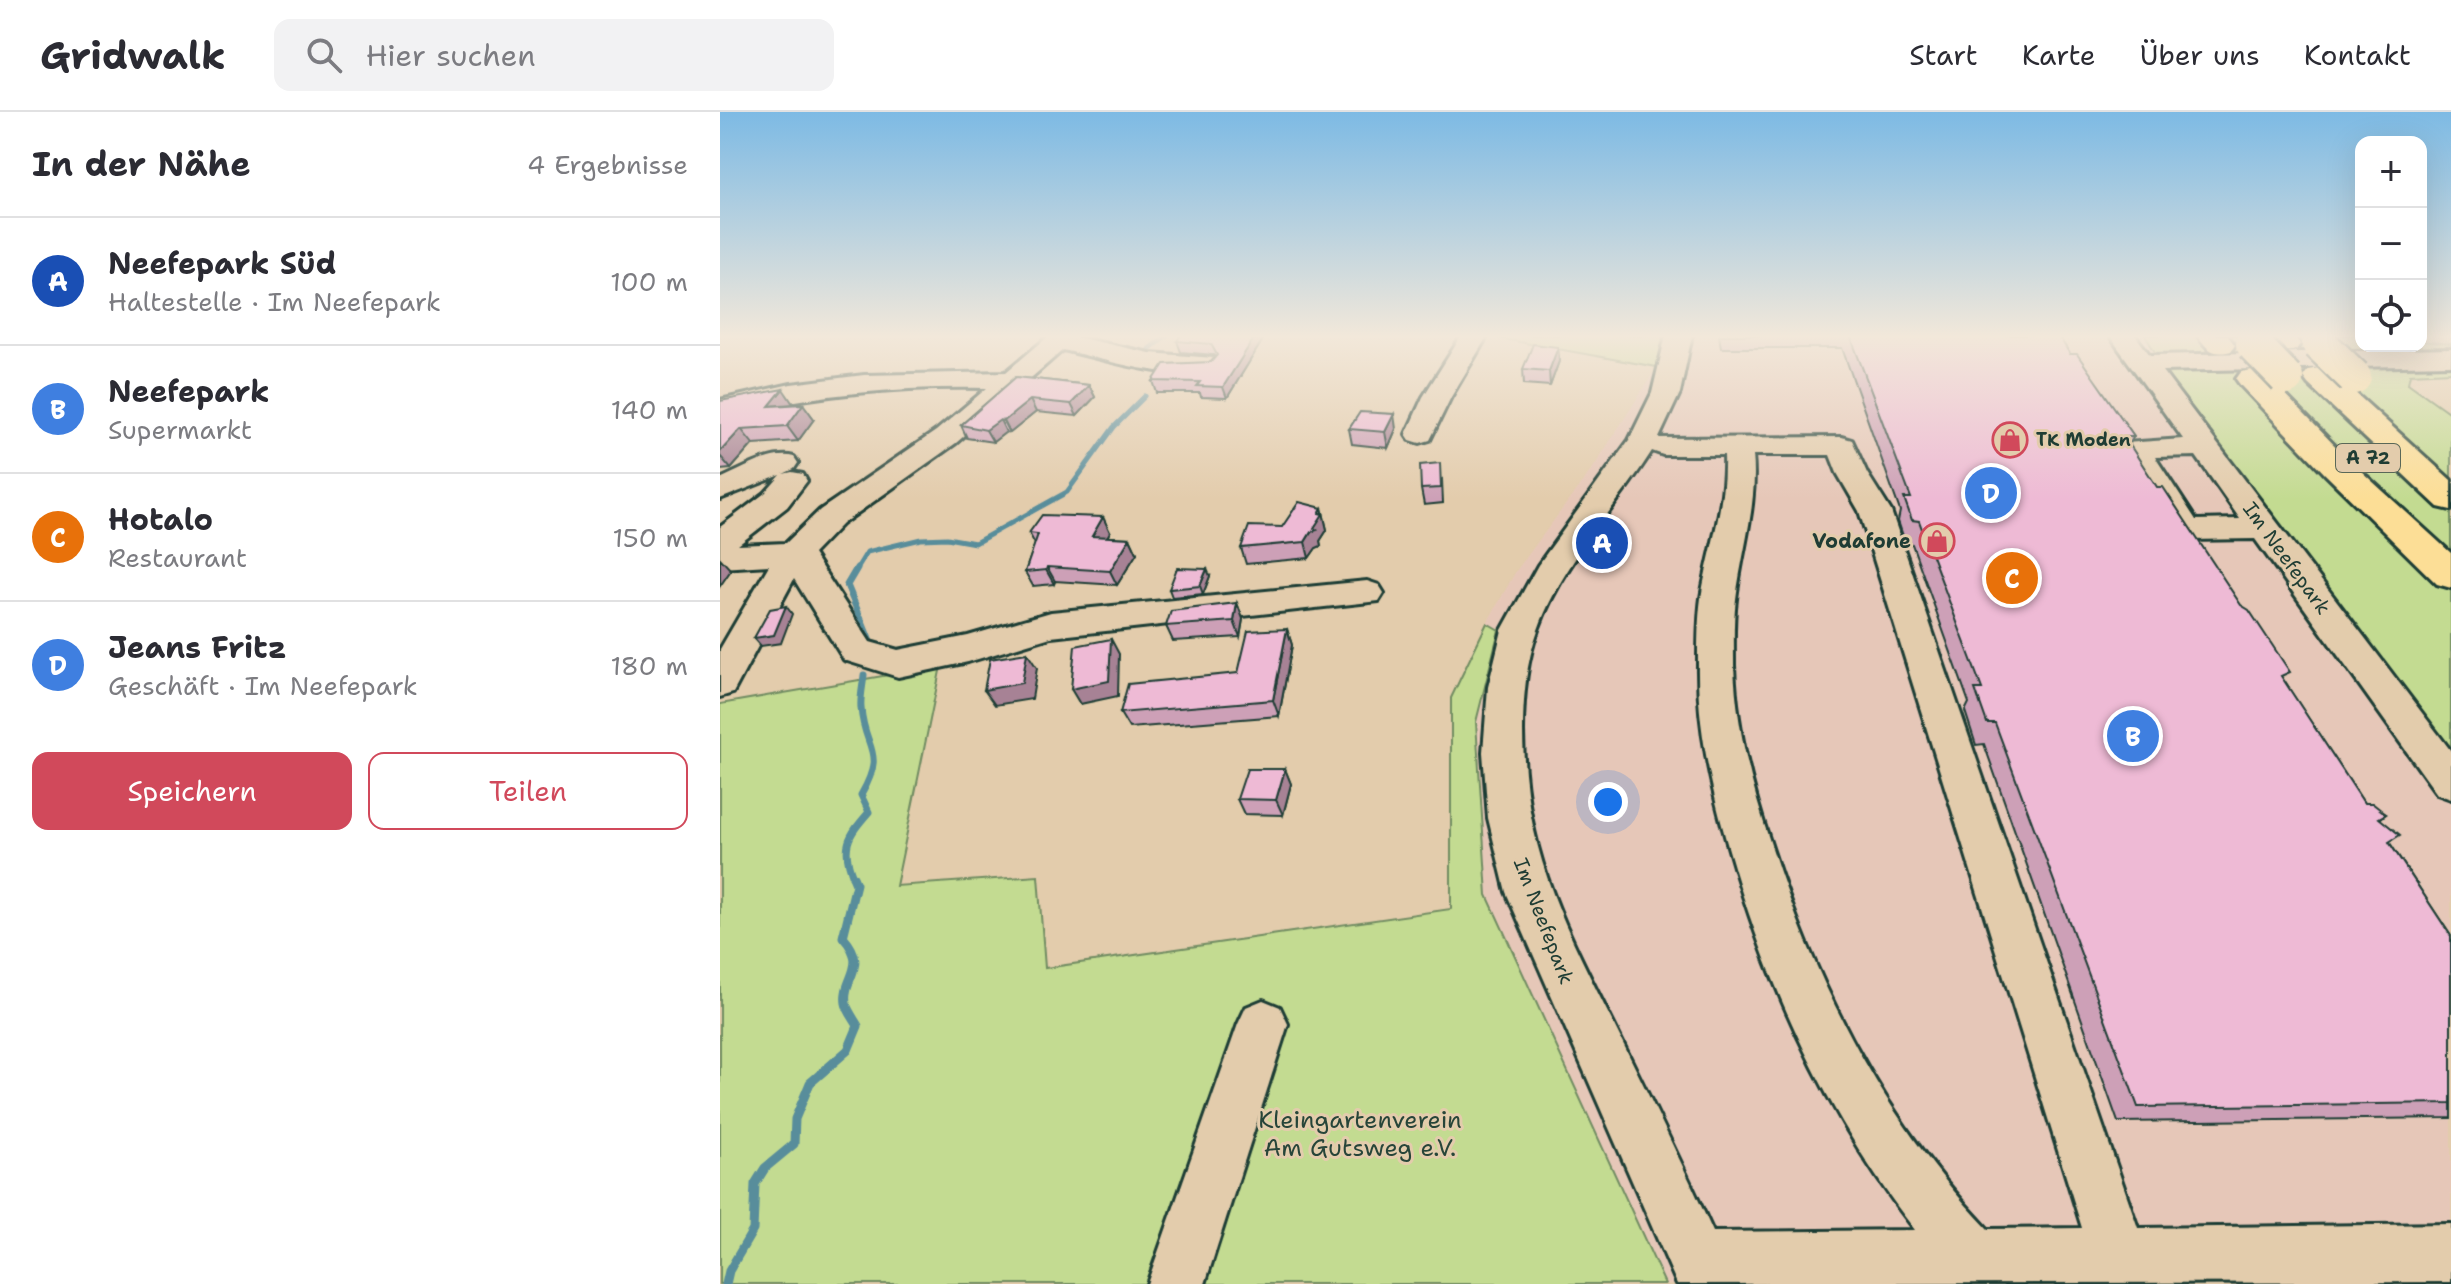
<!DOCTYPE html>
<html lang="de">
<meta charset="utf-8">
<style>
:root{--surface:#fff;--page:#f2f2f3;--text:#2b2b33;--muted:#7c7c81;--line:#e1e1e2;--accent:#d1495b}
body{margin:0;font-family:"Shantell Sans",sans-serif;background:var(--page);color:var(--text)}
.controls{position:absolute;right:24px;top:24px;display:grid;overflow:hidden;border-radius:16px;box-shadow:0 8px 32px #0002}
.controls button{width:72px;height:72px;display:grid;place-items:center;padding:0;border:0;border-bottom:2px solid var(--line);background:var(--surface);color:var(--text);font:40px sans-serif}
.you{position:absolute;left:888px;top:690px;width:28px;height:28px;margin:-20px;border:6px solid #fff;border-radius:50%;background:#1a73e8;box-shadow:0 0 0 12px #1a73e833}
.badge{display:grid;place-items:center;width:52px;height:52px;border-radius:50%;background:var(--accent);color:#fff;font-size:26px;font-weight:700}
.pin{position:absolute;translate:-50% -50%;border:4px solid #fff;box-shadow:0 2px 8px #0006}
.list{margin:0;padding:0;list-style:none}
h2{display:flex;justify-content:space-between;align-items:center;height:104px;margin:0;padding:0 32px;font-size:34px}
h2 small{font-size:26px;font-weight:400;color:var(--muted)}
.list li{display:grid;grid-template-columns:52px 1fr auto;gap:24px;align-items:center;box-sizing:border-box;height:128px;padding:0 32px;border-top:2px solid var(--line)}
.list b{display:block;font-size:30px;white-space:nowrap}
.list p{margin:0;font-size:26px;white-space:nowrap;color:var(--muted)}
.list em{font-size:26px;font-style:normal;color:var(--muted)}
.actions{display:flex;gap:16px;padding:24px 32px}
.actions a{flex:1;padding:18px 0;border:2px solid var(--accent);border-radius:16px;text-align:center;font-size:28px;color:var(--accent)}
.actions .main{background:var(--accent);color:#fff}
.icon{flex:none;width:44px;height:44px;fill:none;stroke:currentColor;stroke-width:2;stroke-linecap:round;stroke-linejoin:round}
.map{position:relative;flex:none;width:1731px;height:1172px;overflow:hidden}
header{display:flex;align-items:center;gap:48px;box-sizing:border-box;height:112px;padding:0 40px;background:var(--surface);border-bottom:2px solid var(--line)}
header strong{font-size:38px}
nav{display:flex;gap:44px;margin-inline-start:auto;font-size:28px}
.search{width:560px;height:72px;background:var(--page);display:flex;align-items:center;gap:20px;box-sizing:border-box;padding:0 28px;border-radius:16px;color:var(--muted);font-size:30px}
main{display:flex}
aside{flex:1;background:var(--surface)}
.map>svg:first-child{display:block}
.built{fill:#e6c7b8}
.green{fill:#c3db91;stroke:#718c62;stroke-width:2}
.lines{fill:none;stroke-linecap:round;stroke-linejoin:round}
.stream-far2{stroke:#588d9b;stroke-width:5}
.stream-far1{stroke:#588d9b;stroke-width:7}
.stream{stroke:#588d9b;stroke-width:9}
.minor-casing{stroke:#1f3d34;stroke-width:6}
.highway-casing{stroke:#1f3d34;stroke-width:6}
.minor{fill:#e3ccac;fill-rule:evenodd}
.highway{fill:#fcde96;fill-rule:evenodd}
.highway-bridge-casing{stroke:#1f3d34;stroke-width:39;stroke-linecap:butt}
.highway-bridge{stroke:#fcde96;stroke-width:34}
.wall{fill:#cda0b7;stroke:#1f3d34;stroke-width:2}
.shaded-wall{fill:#a78295;stroke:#1f3d34;stroke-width:2}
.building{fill:#eebad5;stroke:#1f3d34;stroke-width:2}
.labels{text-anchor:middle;stroke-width:6;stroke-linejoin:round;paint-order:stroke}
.far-poi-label{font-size:18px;font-weight:bold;fill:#1f3d34;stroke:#e3ccac;text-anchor:start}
.shield{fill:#e3ccac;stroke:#5a6858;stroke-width:2}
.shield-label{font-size:18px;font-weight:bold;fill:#1f3d34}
.poi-label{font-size:20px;font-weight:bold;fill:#1f3d34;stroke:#e3ccac;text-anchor:end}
.street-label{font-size:20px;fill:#1f3d34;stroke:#e3ccac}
.near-park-label{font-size:24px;fill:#274539;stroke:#e3ccac}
</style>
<header>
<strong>Gridwalk</strong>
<div class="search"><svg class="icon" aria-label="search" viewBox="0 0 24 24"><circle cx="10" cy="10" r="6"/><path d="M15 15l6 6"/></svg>Hier suchen</div>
<nav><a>Start</a><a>Karte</a><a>Über uns</a><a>Kontakt</a></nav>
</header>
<main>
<aside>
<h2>In der Nähe<small>4 Ergebnisse</small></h2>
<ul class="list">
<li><span class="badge" style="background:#1a4fb4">A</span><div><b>Neefepark Süd</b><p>Haltestelle · Im Neefepark</p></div><em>100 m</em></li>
<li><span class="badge" style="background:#3f7fe0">B</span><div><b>Neefepark</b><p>Supermarkt</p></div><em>140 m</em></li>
<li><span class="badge" style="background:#e8710a">C</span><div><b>Hotalo</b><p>Restaurant</p></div><em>150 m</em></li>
<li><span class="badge" style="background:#3f7fe0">D</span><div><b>Jeans Fritz</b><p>Geschäft · Im Neefepark</p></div><em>180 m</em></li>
</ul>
<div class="actions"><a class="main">Speichern</a><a>Teilen</a></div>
</aside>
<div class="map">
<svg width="1731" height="1172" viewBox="0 0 1731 1172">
<rect width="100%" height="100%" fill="#e3ccac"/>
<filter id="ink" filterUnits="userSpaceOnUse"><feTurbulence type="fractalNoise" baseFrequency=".0125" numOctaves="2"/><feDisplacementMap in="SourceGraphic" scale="16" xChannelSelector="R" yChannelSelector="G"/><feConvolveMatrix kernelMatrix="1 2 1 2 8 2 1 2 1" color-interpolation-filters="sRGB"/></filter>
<g filter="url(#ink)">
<polygon class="built" points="943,223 1425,223 1463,289 1731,643 1731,1172 945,1172 767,783 756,610 779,519 767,511 796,459 873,356 937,255"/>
<g class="green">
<polygon points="761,223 943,223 937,255"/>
<polygon points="1425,223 1641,223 1641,234 1701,234 1701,229 1731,232 1731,260 1690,262 1688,271 1731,302 1731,643 1463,289"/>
<polygon points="767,511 779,518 756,610 767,783 945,1172 0,1172 0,592 221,554 176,774 318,764 325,856 731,797 731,586"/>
</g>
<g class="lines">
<g class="stream-far2">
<polyline points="429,237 447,223"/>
<polyline points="136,458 147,440 201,427 227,426 255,431 347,380 394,315 425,284"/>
</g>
<g class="stream-far1">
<polyline points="137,456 127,473 151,532"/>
<path d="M 134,767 C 120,735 128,724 149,700 L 141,683 C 167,638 144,638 141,596 C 140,585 143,574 144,563"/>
</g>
<path class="stream" d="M 6,1172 L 9,1159 L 33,1118 L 35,1072 L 45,1056 L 74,1032 L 75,1007 L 90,971 L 128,938 L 138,914 C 135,908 127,898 126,891 C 122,865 150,855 123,825 L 136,772 L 133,765"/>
<defs>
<g id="minor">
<path d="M 330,223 L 358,223 L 356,225 L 430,241 L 494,246 L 498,252 L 494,258 C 450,269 387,248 343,238 L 236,331 L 122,412 L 93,442 L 150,530 L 178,538 L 248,524 L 331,500 L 647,469 L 659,473 L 664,481 L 659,489 L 331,525 L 248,550 L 178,565 L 124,548 L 74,467 L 13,581 L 0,585 L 0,537 L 49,453 L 0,456 L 0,415 L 45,381 L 61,363 L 0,387 L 0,367 C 22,358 50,339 74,345 L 78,351 L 74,357 L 63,362 L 72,360 L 83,362 L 87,369 L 67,395 L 18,433 L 66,431 L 100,398 L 216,319 L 267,276 C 176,274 88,283 0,304 L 0,288 L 71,272 L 144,263 L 286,260 Z"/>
<polygon points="742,223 768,223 731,285 710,328 700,331 690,328 686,322 703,285"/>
<path d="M 946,223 L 972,223 L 960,281 L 939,326 L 1122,325 L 1132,328 L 1147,361 L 1171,399 L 1418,1116 L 1731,1112 L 1731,1170 L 957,1172 L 786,780 L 768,706 L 763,640 L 768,575 L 782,518 L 818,453 L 909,328 L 932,281 ZM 932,339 L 943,343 L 1004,343 C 1006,392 989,438 981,486 C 978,508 978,531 978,553 C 977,616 992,679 1009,738 C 1048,875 1108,1006 1195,1118 L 993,1120 C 963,1053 931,988 899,923 C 846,816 804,743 803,620 C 803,586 806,550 818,518 C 842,451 895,398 932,339 ZM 1033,343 L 1110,343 L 1117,361 L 1139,399 L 1362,1116 L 1268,1117 C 1166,1010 1097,876 1052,736 C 1032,677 1016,615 1014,553 C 1014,531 1013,509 1016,487 C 1022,438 1038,392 1033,343 Z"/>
<path d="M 1389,223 L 1415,223 L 1430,243 L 1731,237 L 1731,253 L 1442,259 L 1731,639 L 1731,687 L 1717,682 L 1535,427 L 1467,428 L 1456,425 L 1400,337 L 1405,331 L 1463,327 ZM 1476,344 L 1520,407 L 1476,408 L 1435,345 Z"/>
<polygon points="543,888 560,895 568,912 485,1172 427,1172 518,912 526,895"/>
</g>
<g id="highway">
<path d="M 1477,223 L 1507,223 L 1515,233 L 1511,239 C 1493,244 1487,237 1477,223 Z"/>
<path d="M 1541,223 L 1573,223 L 1580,232 L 1576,238 C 1559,242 1551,237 1541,223 Z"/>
<polygon points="1599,256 1610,258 1731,368 1731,398 1718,395 1588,272 1583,265 1588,258"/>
<polygon points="1532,258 1543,260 1629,348 1731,441 1731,476 1717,472 1605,362 1521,274 1516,267 1521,260"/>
</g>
</defs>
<use href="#minor" class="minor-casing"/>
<use href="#highway" class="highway-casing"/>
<use href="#minor" class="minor"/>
<use href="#highway" class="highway"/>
<defs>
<g id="highway-bridge">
<polyline points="1599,231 1634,265"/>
<polyline points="1533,232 1566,266"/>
</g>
</defs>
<use href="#highway-bridge" class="highway-bridge-casing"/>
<use href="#highway-bridge" class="highway-bridge"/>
</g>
<g class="wall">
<polygon points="999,223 1338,223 1350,242 1414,324 1409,333 1644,691 1666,702 1660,707 1670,731 1731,824 1731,1006 1398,1010 1264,632 1256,633 1245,599 1249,591 1192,432 1185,430 1178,409 1180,399 1122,236 1001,236"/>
<polygon points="457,229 542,229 507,286 481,285 480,281 437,281 433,269 491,250 495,245 494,243 461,240"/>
<polygon points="838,235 839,249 830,274 804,272 803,257"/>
<polygon points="296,265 369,273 375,285 357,304 316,300 290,321 286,320 273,330 247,326 241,313"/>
<polygon points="0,289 83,292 94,307 78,329 33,332 11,357 0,358"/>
<polygon points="629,317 676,317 668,336 632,332"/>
<polygon points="722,367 723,391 704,393 701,377"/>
<polygon points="602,396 607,418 600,429 601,434 596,436 589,446 526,452 521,436"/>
<polygon points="390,420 387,425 410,426 417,441 397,473 335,469 334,472 313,474 305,460 315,432 309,421"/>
<polygon points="490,464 483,482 452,485 449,477"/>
<polygon points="517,491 523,507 520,525 453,529 446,514"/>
<polygon points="567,517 572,533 559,604 409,616 400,601 518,561"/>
<polygon points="565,657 571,672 563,703 524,702 517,687"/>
</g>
<g class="shaded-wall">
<polygon points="536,223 540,223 542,229 507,286 503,275"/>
<polygon points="838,235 839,249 830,274 829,259"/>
<polygon points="369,273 375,285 357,304 351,292"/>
<polygon points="63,277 73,292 49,294"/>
<polygon points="310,288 316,300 290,321 284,309"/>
<polygon points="83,292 94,307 78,329 67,314"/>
<polygon points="674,302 676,317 668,336 665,320"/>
<polygon points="280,308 286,320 273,330 266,318"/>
<polygon points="21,317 33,332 11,357 0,344 0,340"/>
<polygon points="602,396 607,418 600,429 601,434 596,436 589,446 585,430 594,416 599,401"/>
<polygon points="383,405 390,420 379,438 372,424"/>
<polygon points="410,426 417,441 397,473 390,459"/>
<polygon points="0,446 11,458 0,474"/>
<polygon points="327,455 335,469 334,472 326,458"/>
<polygon points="487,457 490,464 483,482 480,474"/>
<polygon points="517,491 523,507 520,525 514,509"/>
<polygon points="66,494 72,502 61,531 41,534 34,526"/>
<polygon points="567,517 572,533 559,604 553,588"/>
<polygon points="391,527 399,542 398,584 360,592 351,577"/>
<polygon points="307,541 317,556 312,587 275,593 264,578"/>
<polygon points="565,657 571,672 563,703 556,688"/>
</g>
<g class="building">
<polygon points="461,223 494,223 500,224 501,223 536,223 503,275 477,274 480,270 433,269 444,252 491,250 497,243 491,232 457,229"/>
<polygon points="1130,223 1338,223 1350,242 1357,242 1414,324 1404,324 1437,375 1443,375 1521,493 1529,498 1570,560 1561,564 1644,691 1652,691 1666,702 1659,706 1680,723 1669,730 1731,824 1731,991 1418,995 1275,611 1267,611 1255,577 1262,577 1199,409 1192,408 1184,386 1191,386"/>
<polygon points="813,232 838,235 829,259 803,257"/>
<polygon points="296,265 369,273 351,292 310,288 284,309 280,308 266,318 241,313"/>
<polygon points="63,277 49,294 83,292 67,314 21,317 0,340 0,289"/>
<polygon points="640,300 674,302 665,320 629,317"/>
<polygon points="720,351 721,376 701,377 700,353"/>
<polygon points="579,390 602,396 599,401 603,402 594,416 597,418 591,420 585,430 521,436 529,414 562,415"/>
<polygon points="322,403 383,405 372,424 410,426 390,459 327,455 326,458 305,460 318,422 309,421"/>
<polygon points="457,456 487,457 480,474 449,477"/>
<polygon points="517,491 514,509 446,514 451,499"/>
<polygon points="66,494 54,523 34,526 50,497"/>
<polygon points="567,517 553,588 400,601 408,572 518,561 528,519"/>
<polygon points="391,527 389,569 351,577 355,534"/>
<polygon points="307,541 302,571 264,578 270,547"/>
<polygon points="527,657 565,657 556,688 517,687"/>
</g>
</g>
<linearGradient id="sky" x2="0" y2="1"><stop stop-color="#7dbae4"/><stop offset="0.58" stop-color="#f2e8da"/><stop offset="1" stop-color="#f2e8da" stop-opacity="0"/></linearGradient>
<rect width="1731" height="387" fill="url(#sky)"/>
<defs>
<symbol id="shop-ring" viewBox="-11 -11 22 22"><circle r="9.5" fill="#e3ccac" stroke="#d1495b" stroke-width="1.5"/><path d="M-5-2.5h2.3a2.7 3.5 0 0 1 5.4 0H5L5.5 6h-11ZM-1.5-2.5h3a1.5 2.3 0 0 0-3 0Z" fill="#d1495b"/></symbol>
</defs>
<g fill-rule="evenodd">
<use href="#shop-ring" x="1270" y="308" width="40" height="40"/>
<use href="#shop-ring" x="1197" y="409" width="40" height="40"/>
</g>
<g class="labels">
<g class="far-poi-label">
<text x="1316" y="334">TK Moden</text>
</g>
<rect class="shield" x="1616" y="332" width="64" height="28" rx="6"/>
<g class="shield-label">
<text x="1648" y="352">A 72</text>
</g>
<g class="poi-label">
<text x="1191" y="436">Vodafone</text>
</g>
<g class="street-label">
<text transform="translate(1567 446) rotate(54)" y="7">Im Neefepark</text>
<text transform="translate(824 809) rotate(69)" y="7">Im Neefepark</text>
</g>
<g class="near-park-label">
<text x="640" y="1016">Kleingartenverein<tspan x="640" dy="28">Am Gutsweg e.V.</tspan></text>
</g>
</g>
</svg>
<div class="controls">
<button>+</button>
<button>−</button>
<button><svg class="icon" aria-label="locate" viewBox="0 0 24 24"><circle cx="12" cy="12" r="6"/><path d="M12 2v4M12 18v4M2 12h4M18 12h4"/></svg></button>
</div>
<div class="you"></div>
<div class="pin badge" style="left:882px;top:431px;background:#1a4fb4">A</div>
<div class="pin badge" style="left:1413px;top:624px;background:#3f7fe0">B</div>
<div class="pin badge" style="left:1292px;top:466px;background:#e8710a">C</div>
<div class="pin badge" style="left:1271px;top:381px;background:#3f7fe0">D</div>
</div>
</main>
